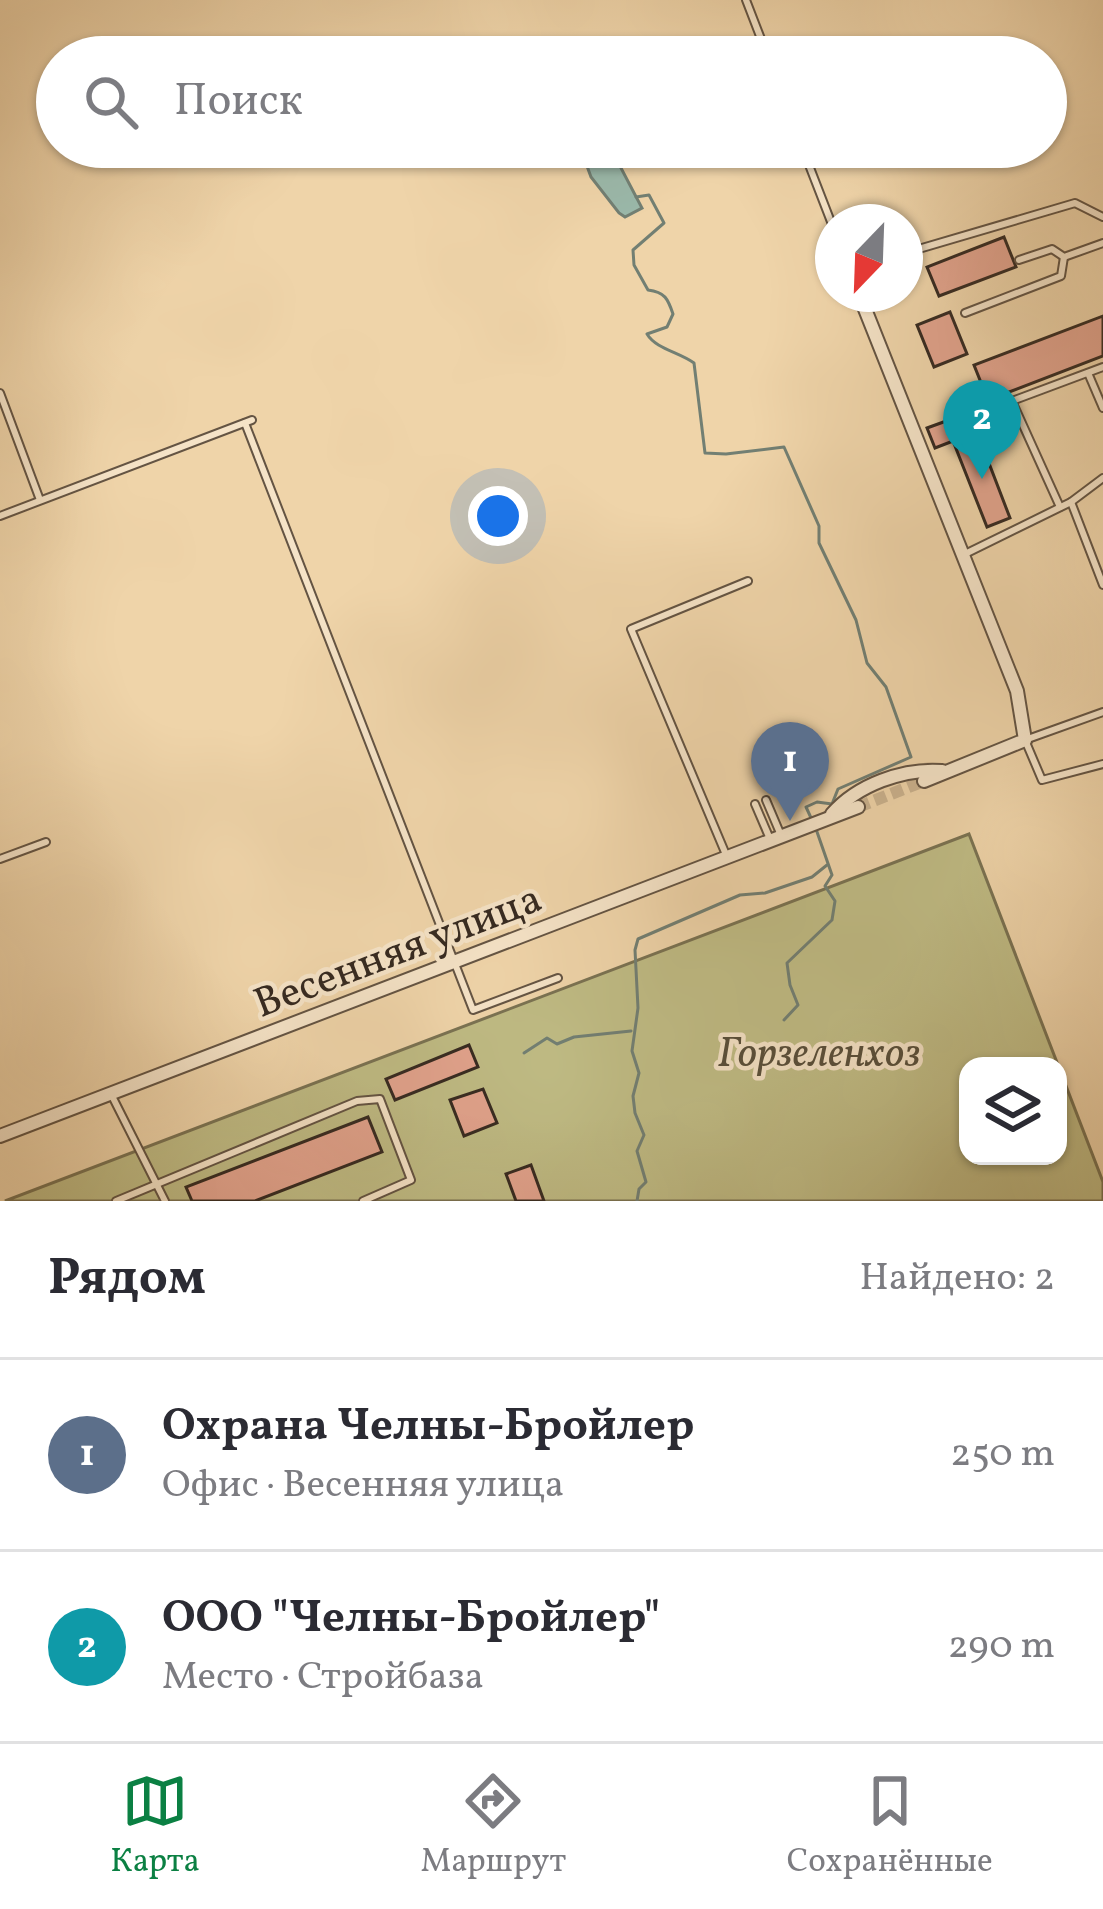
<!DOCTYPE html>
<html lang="ru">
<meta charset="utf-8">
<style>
:root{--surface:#fff;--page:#f7f7f7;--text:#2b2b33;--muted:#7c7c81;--line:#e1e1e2;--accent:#0b8043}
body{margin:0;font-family:Vollkorn,serif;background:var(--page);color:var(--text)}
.controls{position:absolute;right:36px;bottom:36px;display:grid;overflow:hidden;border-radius:24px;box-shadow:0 3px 9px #0004}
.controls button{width:108px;height:108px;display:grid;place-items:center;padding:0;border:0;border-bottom:3px solid var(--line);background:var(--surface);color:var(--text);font:60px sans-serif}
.compass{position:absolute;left:815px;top:204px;width:108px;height:108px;border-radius:50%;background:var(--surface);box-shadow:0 3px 9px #0004;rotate:203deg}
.you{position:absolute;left:498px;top:516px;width:42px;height:42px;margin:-30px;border:9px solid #fff;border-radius:50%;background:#1a73e8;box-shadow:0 0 0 18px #1a73e833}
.badge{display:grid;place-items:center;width:78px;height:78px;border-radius:50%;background:var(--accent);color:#fff;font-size:39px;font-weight:700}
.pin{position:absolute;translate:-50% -99px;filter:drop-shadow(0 3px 6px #0008)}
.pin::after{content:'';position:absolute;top:63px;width:42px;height:36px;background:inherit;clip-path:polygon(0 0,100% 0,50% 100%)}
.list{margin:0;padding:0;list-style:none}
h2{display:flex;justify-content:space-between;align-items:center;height:156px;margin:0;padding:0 48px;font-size:51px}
h2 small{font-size:39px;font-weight:400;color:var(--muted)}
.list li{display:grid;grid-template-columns:78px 1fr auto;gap:36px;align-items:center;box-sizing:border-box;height:192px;padding:0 48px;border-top:3px solid var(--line)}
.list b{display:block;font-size:45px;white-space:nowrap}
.list p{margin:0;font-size:39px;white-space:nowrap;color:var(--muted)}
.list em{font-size:39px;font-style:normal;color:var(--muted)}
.icon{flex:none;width:66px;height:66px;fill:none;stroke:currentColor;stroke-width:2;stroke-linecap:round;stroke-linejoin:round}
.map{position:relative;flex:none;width:1103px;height:1201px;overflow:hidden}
.search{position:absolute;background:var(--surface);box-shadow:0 3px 9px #0004;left:36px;right:36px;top:36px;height:132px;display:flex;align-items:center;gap:30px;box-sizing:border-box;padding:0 42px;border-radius:66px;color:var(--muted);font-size:45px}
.sheet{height:540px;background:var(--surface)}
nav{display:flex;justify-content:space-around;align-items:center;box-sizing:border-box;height:168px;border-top:3px solid var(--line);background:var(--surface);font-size:33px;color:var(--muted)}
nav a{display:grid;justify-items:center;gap:6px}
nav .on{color:var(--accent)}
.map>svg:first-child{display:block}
.green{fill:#bfbb84;stroke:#7a7252;stroke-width:3;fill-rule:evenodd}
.water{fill:#9ab8aa;stroke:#727f73;stroke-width:3}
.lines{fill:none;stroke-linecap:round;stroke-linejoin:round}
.stream{stroke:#727f73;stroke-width:3}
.building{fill:#e2a38d;stroke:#362a21;stroke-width:3}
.minor-tunnel{stroke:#cab28e;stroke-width:12;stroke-dasharray:12 6;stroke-linecap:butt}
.service-casing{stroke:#645443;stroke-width:10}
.minor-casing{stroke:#645443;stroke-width:16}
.service{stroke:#f5e3c7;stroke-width:6}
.minor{stroke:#f5e3c7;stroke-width:12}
.labels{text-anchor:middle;stroke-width:9;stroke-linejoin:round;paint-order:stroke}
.street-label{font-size:42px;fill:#362a21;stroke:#f5e3c7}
.park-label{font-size:42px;font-style:italic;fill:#584e3a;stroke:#f5e3c7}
</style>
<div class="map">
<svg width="1103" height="1201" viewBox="0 0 1103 1201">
<rect width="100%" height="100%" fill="#efd4a9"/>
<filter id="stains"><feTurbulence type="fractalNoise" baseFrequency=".00167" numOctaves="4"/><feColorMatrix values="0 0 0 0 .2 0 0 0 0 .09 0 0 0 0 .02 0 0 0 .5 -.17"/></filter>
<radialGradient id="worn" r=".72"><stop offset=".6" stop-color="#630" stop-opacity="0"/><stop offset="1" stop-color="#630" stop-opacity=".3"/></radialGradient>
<path class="green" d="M 969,834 L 1103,1182 L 1103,1201 L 5,1201 ZM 968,1066 L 1058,1066 L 1058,1156 L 968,1156 Z"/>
<polygon class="water" points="580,147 610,147 642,208 625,217 619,213 591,177"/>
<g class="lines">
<g class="stream">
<path d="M 636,197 L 649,195 L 664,223 L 633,250 L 634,265 L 648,290 C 665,292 668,299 673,314 L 667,327 L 647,334 C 656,349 679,352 694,363 L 705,453 L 726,454 L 784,447 L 819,526 L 819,543 L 856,620 L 867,663 L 886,687 L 911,757 L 838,789 L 832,804 L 817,802 L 806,807 L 812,820"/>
<polyline points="784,1020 798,1005 790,985 787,963 832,920 835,901 825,886 832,875 816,829"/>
<polyline points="524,1053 547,1038 557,1044 574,1037 631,1031"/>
<polyline points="637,1201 639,1189 646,1182 637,1151 644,1135 635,1113 633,1096 639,1073 632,1051 638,1008 635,950 638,939 740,895 765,893 812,877 827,865"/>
</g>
</g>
<g class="building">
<polygon points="1004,237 1016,267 939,296 927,267"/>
<polygon points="950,312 967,354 934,367 917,325"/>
<polygon points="1103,316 1103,356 988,400 974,365"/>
<polygon points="949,420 956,439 977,432 1010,518 987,527 953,441 935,448 927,428"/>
<polygon points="469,1045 478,1067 395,1100 386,1079"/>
<polygon points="483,1089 497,1123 464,1136 450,1100"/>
<polygon points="368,1117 382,1152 255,1201 192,1201 186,1187"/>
<polygon points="531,1165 544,1201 516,1201 506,1174"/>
</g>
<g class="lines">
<polyline class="minor-tunnel" points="858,807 924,781"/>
<defs>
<g id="service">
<polyline points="746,0 768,57"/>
<polyline points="802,147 833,227"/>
<polyline points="905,253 1075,203 1103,217"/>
<polyline points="1019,260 1052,249 1064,257 1103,243"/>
<polyline points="965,313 1061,276 1064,257"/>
<polyline points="1088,373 1103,408"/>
<polyline points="0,393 40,500"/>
<polyline points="1012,401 1060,507"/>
<polyline points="996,407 1103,367"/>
<polyline points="245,423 473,1010 558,978"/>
<polyline points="1071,502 1103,585"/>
<polyline points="0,516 252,420"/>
<polyline points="965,554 1071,502 1103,478"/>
<polyline points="1103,712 1025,740 1042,780 1103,764"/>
<polyline points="766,800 780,833"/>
<polyline points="755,804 770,839"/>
<polyline points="727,857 631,629 748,581"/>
<polyline points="0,859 46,842"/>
<polyline points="111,1094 165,1201"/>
<polyline points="116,1201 357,1101 380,1099 411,1180 363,1201"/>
</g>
<g id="minor">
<polyline points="859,294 1017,691 1025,740 924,781"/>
<path d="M 832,814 C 857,785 903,768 942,771"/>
<polyline points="0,1136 858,807"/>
</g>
</defs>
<use href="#service" class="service-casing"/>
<use href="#minor" class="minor-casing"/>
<use href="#service" class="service"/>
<use href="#minor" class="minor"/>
</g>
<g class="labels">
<g class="street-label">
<text transform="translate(397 949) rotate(-21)" y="15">Весенняя улица</text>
</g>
<g class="park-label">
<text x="819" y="1066">Горзеленхоз</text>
</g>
</g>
<rect width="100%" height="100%" filter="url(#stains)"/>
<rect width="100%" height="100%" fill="url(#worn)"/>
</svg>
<div class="controls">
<button><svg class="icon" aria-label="layers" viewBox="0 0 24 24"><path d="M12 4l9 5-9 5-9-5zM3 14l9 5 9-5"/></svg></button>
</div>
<svg class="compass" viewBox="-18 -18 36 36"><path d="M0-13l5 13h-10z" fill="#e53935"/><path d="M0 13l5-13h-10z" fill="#7c7c81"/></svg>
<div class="you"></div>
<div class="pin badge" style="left:790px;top:821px;background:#5c6f8a">1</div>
<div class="pin badge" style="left:982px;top:479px;background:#0f9aa8">2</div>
<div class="search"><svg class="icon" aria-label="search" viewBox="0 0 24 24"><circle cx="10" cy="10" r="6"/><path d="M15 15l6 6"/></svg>Поиск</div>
</div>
<section class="sheet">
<h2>Рядом<small>Найдено: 2</small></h2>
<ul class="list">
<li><span class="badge" style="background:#5c6f8a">1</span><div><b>Охрана Челны-Бройлер</b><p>Офис · Весенняя улица</p></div><em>250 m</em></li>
<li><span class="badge" style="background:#0f9aa8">2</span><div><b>ООО &quot;Челны-Бройлер&quot;</b><p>Место · Стройбаза</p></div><em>290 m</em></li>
</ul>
</section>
<nav>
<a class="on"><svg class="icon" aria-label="map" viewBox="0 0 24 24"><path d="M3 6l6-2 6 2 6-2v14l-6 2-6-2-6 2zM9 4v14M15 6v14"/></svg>Карта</a>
<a><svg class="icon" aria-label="directions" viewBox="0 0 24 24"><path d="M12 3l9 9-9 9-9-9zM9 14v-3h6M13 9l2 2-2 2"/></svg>Маршрут</a>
<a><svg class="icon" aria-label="saved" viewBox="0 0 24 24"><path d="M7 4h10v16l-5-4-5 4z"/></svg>Сохранённые</a>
</nav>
